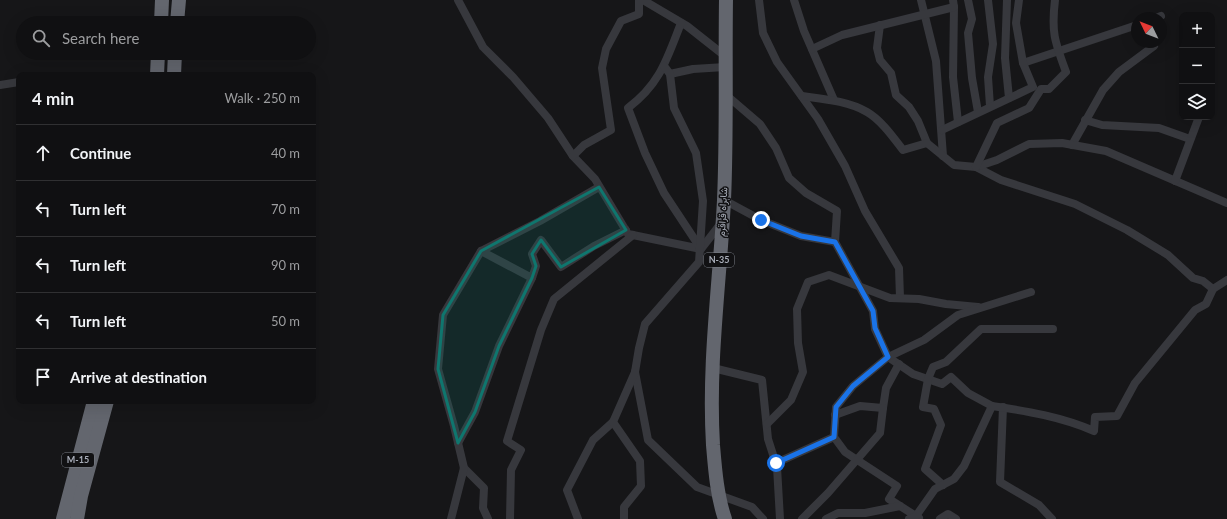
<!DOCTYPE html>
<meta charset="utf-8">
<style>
:root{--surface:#101012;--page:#1e1e20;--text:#f1f3f6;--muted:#9c9d9f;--line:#303032}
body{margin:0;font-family:Lato,Vazirmatn,sans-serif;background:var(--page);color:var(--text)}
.controls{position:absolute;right:12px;top:12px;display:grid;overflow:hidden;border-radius:8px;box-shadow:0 4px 16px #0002}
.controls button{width:36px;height:36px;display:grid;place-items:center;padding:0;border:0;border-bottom:1px solid var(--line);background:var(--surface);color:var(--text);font:20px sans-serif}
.compass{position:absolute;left:1131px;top:12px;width:36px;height:36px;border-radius:50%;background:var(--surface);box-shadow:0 4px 16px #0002;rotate:313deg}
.stop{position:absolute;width:12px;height:12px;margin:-9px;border:3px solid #1a73e8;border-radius:50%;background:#fff}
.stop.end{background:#1a73e8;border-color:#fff;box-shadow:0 1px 4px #0008}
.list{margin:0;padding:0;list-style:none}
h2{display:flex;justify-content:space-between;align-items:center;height:52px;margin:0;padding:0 16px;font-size:17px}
h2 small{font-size:13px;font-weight:400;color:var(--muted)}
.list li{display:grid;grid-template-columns:26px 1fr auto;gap:12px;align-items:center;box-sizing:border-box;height:56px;padding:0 16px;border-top:1px solid var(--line)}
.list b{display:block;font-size:15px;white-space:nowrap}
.list em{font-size:13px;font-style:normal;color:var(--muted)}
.icon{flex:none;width:22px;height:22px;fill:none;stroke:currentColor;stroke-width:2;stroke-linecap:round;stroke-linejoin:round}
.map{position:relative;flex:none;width:1227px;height:519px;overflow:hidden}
.search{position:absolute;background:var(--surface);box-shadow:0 4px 16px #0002;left:16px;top:16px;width:300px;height:44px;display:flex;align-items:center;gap:10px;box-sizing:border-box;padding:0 14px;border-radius:22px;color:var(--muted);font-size:15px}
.panel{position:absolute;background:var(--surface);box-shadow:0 4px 16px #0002;left:16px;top:72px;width:300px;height:332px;border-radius:8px}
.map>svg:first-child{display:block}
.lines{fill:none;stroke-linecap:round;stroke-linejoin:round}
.street{stroke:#37383d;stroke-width:8}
.highway{stroke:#63666e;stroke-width:14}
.route{stroke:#1a73e8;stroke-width:5}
.marked{fill:#0f766e;fill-opacity:0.2;stroke:#0f766e;stroke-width:3;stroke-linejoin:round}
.labels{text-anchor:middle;stroke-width:3;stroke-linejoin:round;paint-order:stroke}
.shield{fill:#111113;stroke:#7b7e86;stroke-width:1}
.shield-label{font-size:9px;font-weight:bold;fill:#a8adb8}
.street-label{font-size:10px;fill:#a8adb8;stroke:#111113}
</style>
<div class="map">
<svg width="1227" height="519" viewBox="0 0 1227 519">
<rect width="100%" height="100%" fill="#161618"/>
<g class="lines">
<g class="street">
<polyline points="458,0 483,47 513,77 548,118 573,156 595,179 628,234 701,249 722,222"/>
<polyline points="643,0 687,26 725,56"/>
<polyline points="759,0 763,33 777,62 818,119 845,166 865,211 899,268 900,298"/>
<polyline points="794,0 804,31 834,100"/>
<polyline points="921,0 936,61 943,156"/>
<polyline points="968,0 972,19 968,33 972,78 978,112"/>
<polyline points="988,0 993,44 988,77 990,106"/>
<polyline points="1007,0 1005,58 1009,98"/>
<polyline points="954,7 953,77 958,122"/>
<polyline points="1156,18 1161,16"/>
<path d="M 681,23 C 667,59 660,84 628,108 L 645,153 L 664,193 L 701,249"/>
<polyline points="880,25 877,48 880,60 891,73 896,95 909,107 918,121 927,143"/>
<polyline points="812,49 842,35 954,7 953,0"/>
<polyline points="1023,63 1137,25"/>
<polyline points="670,74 693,69 725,67"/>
<polyline points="0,85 19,82"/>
<polyline points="725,94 760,124 776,148 789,178 806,193 837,211 835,242"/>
<path d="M 802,96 C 823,99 848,101 867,112 C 881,120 893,137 903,150 L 927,143 L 954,165 L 976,167 L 1001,180 L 1075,204 L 1127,230 L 1168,255 L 1193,278 L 1203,281 L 1213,289"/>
<polyline points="1085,120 1102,125 1159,128 1190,139"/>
<polyline points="942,130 1033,87 1023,63 1016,23 1019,0"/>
<polyline points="1072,145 1103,90 1119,72 1154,46"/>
<polyline points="573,156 584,145 611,130 602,68 606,49 621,21 639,14 639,0"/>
<polyline points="976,167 997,160 1029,144 1062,143 1106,151 1227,203"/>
<path d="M 976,167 L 997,123 L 1029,108 L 1041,89 L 1049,89 L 1066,72 C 1055,42 1051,33 1055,0"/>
<polyline points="1175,181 1199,117"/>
<polyline points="724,200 761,220 801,236 835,242 873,311 875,329 888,357 913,374 942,384 951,377 968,393 992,406"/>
<polyline points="481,251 532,278 536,266 532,254 541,240 561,267 594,246 626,230"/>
<polyline points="713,368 762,380 768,439 777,467 780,519"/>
<polyline points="635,372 648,440 697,487 752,507 763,519"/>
<polyline points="1003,407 1000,482 1039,505 1052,519"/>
<polyline points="835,415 860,406 883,408 886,388 899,364"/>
<polyline points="767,424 791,400 803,372 798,343 797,309 808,282 829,275 890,298 919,299 946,304 978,307"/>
<polyline points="458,443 475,412 499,346 532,278"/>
<polyline points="776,463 834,437"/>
<polyline points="464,468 484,488 483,508 488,519"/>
<polyline points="943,485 925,469 941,425 934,409 923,407 928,379 933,367 946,362 981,329 1053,329"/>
<polyline points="919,518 889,499 897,486 845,452 834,437 836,407 853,386 888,357 924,340 958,315 1031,292"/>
<polyline points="451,519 464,468 454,426 438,369 443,315 481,251 540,221 599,187"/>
<polyline points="510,519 511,470 521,450 507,441 541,330 554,299 633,235"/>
<polyline points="578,519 567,490 593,440 613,422"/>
<polyline points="624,519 624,507 641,486 640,461 613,422 635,372 639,348 645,324 699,262 703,201 696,153 674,108 670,74 664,66"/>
<polyline points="802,519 828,493 880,433 883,408"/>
<polyline points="826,519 838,513 865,513 900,506"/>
<path d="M 909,519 L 916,516 L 935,489 L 954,479 L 964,466 L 992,406 C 1027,411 1062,417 1094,431 L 1095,417 L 1117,416 L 1135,383 L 1195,310 L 1206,304 L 1213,289 L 1227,280"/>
<polyline points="940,519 948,514 956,519"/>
</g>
<g class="highway">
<polyline points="161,23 162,0"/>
<polyline points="177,23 179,0"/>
<polyline points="157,75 158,53"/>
<polyline points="174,75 175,53"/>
<polyline points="63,519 94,401"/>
<polyline points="77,519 81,496 107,401"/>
<path d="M 725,519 C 717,496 715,469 713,445 C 708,363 720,281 724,200 C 727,133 725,67 726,0"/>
</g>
</g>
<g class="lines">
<polyline class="route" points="761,220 801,236 835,242 873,311 875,328 888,357 853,386 836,407 834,437 776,463"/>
</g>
<path class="marked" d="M 599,187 L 626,230 L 561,267 L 541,240 L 532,254 L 536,266 L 532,278 L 499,346 L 475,412 L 458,443 L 438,369 L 443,315 L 481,251 Z"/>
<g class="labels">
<g class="shield">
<rect x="704" y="253" width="30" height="14" rx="3"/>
<rect x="62" y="453" width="32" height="14" rx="3"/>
</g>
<g class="shield-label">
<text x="719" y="263">N-35</text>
<text x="78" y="463">M-15</text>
</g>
<g class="street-label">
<text transform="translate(722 212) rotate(-87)" y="4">شاہراہ قراقرم</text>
</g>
</g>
</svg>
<div class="controls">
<button>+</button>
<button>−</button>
<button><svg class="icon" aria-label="layers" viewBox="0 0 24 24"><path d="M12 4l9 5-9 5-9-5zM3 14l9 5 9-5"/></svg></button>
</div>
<svg class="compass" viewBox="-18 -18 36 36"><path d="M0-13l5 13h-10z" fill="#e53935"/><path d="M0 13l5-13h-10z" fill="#9c9d9f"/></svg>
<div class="stop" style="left:776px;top:463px"></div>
<div class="stop end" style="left:761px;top:220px"></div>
<div class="search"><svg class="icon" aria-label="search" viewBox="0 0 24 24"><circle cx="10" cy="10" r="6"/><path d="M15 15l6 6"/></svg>Search here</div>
<section class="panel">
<h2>4 min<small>Walk · 250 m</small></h2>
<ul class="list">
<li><svg class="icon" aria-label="ahead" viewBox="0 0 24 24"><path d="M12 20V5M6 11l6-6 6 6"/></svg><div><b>Continue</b></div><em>40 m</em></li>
<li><svg class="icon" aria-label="left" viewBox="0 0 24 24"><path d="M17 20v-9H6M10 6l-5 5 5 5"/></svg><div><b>Turn left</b></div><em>70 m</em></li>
<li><svg class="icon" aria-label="left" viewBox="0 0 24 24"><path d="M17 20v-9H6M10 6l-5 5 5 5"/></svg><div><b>Turn left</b></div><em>90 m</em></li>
<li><svg class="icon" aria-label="left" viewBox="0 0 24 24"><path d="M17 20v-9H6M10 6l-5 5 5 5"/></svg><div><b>Turn left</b></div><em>50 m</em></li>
<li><svg class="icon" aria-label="arrive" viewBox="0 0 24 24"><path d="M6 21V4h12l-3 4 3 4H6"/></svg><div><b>Arrive at destination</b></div></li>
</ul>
</section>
</div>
